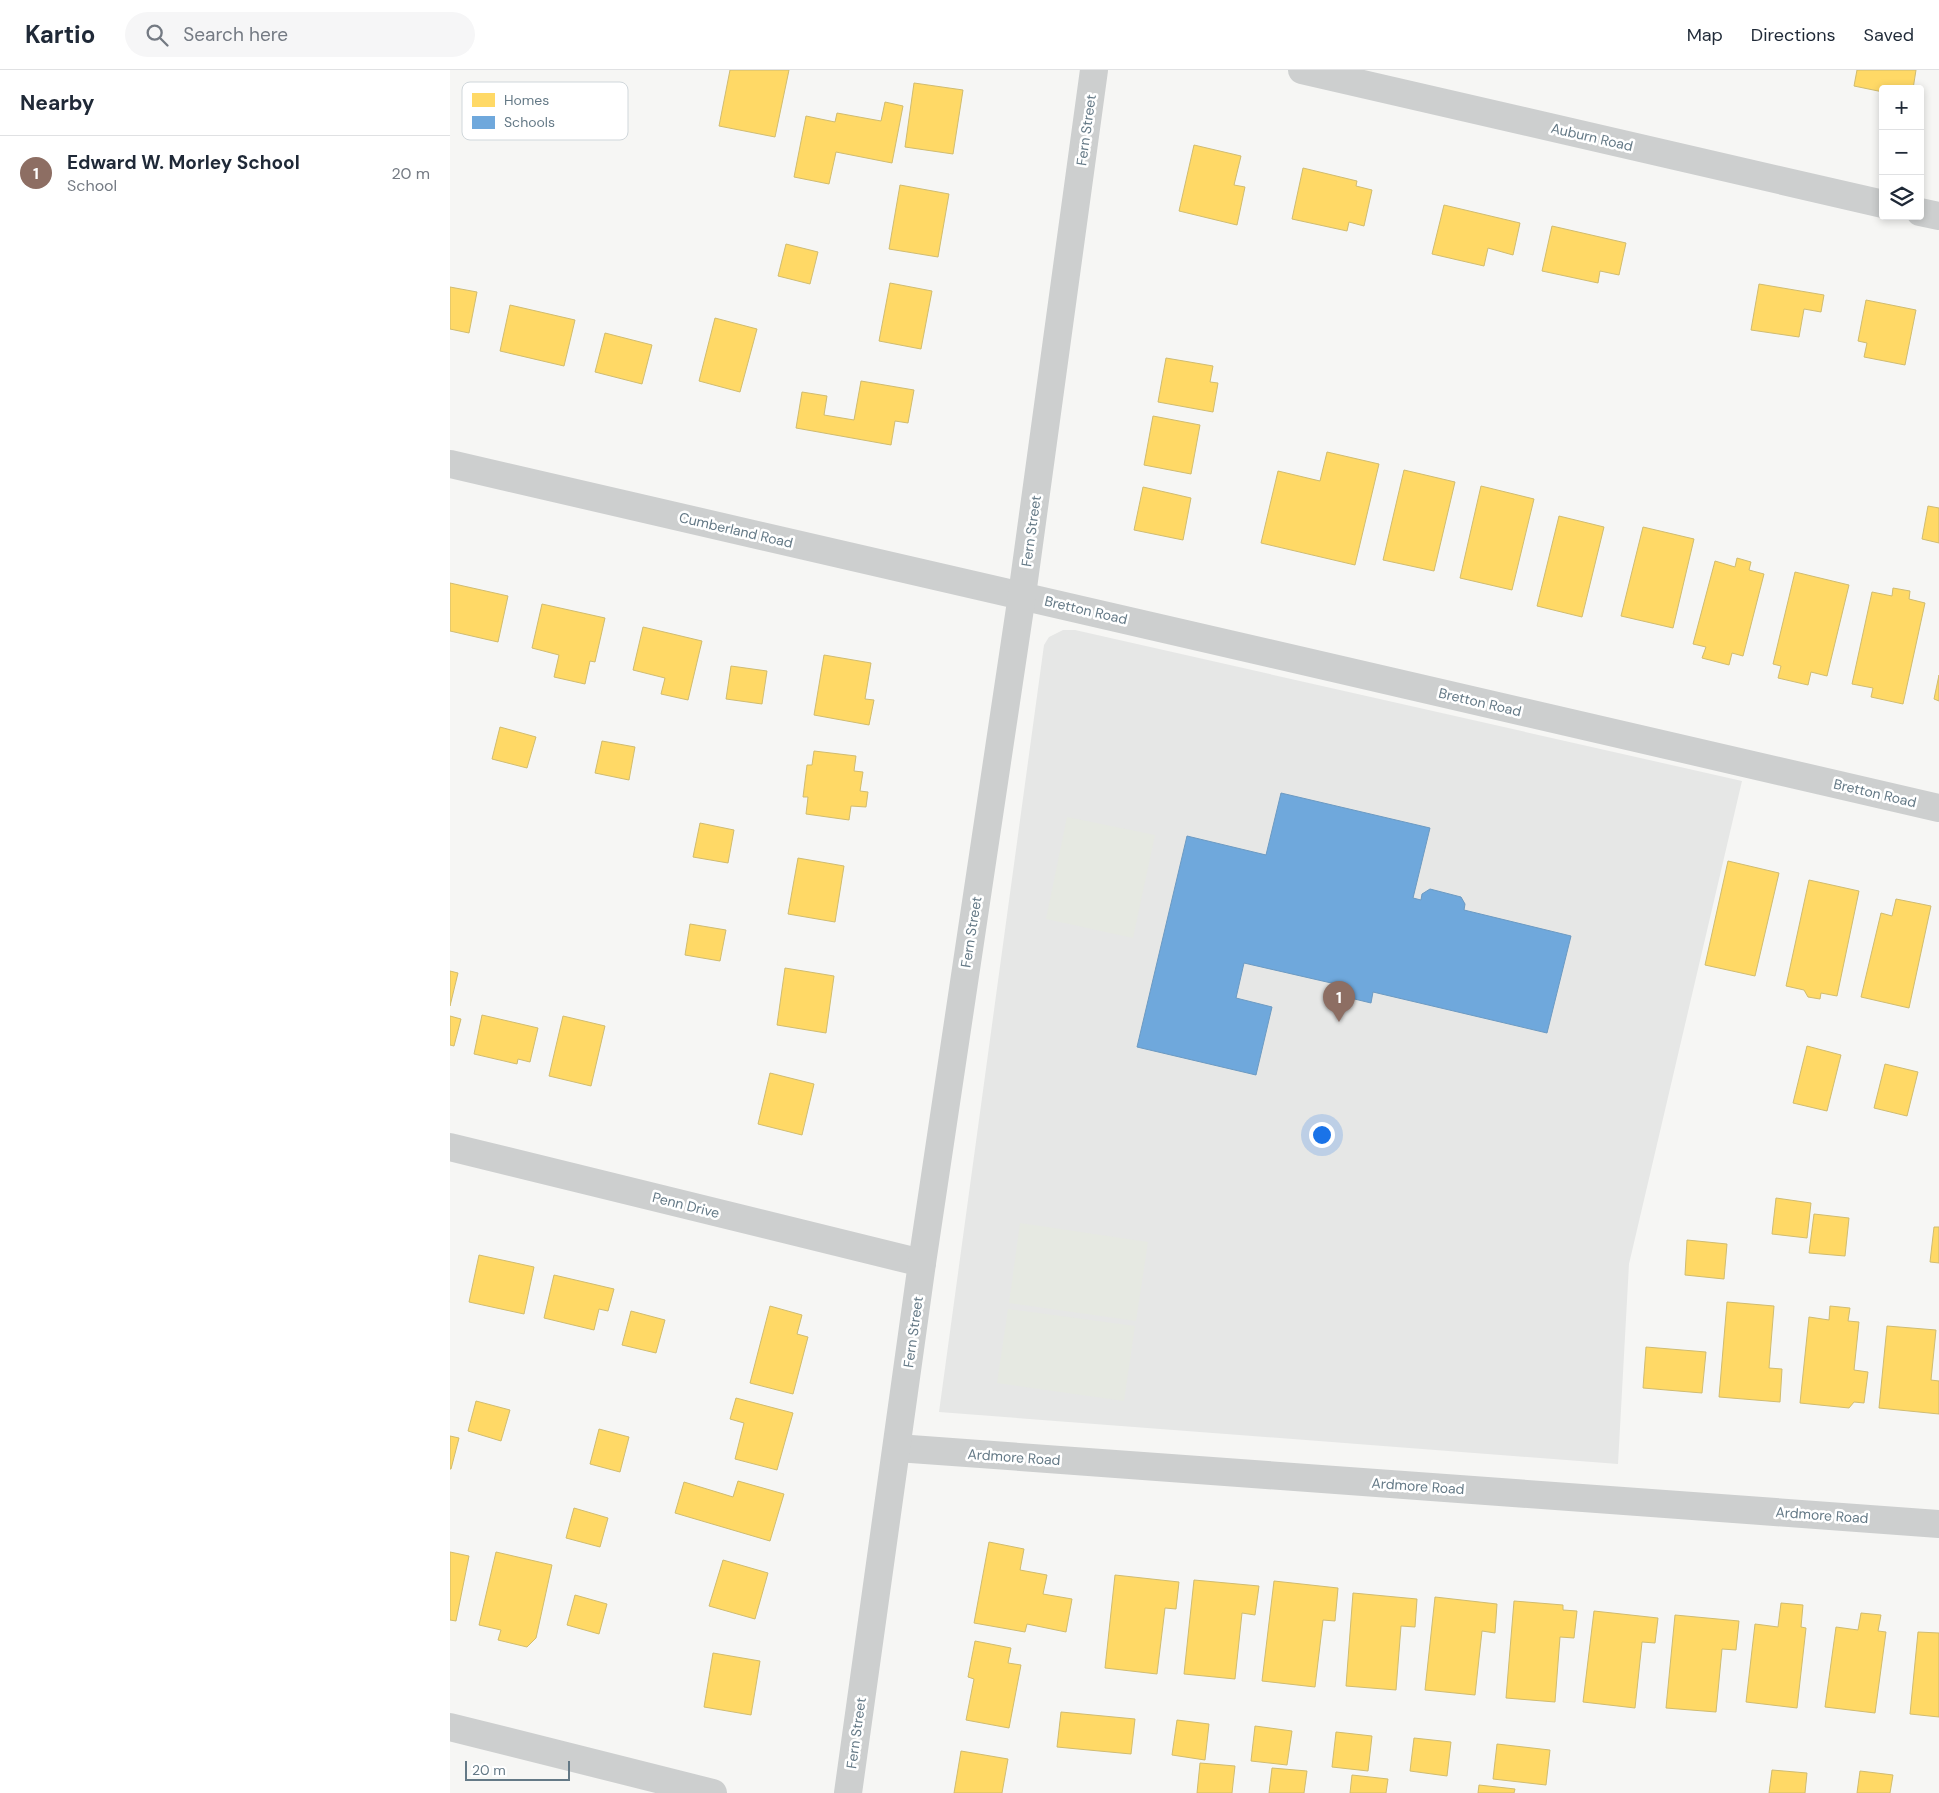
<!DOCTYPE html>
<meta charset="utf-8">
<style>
:root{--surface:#fff;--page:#f6f6f7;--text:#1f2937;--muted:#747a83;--line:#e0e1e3;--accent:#55616c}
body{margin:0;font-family:"DM Sans",sans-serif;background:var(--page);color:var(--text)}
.controls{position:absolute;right:15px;top:15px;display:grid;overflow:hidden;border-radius:5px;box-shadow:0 2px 8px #0003}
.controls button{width:45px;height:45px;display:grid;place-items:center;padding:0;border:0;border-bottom:1px solid var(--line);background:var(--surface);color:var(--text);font:25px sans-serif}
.scale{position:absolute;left:15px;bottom:12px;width:105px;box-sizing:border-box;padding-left:5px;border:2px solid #647986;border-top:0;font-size:14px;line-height:18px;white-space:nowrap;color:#647986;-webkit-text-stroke:4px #fff;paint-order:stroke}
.you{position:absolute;left:871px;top:1064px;width:18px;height:18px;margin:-12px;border:4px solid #fff;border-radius:50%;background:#1a73e8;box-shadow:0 0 0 8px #1a73e833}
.badge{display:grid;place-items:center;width:32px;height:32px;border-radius:50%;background:var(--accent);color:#fff;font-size:16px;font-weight:700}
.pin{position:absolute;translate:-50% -41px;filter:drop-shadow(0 1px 2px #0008)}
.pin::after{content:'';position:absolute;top:26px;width:18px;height:15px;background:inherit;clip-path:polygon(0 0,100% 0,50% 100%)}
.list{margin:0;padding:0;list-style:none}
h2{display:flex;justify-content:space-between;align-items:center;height:65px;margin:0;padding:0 20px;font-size:21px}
h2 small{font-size:16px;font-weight:400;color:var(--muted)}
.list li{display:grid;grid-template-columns:32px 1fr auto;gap:15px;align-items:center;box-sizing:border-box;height:75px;padding:0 20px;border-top:1px solid var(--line)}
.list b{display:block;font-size:19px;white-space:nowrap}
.list p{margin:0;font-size:16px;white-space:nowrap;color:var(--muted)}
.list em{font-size:16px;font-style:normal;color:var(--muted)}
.icon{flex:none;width:28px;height:28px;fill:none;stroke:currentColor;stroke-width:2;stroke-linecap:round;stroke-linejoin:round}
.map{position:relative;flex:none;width:1489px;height:1723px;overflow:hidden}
header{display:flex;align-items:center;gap:30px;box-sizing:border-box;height:70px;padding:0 25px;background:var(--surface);border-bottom:1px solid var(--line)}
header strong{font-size:24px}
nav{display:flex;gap:28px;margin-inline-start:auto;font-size:18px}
.search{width:350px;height:45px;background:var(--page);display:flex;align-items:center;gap:12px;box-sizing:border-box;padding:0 18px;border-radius:28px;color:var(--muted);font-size:19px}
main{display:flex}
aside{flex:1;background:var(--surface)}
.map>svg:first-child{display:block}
.built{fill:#e6e7e6}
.green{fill:#e6e9e2}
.homes{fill:#ffd966;stroke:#d0bc70}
.schools{fill:#6fa8dc;stroke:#6c9ac2}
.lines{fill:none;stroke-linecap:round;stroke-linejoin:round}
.minor{stroke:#cdcfcf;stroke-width:28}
.labels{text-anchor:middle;stroke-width:5;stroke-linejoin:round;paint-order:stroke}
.street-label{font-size:14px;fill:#647986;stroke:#fff}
.key{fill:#fff;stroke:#d0d7db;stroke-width:1}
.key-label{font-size:14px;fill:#647986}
</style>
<header>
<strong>Kartio</strong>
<div class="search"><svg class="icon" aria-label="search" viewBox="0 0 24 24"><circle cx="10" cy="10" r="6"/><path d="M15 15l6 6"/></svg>Search here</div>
<nav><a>Map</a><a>Directions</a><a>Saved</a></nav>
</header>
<main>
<aside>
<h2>Nearby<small></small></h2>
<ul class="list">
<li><span class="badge" style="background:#8d6e63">1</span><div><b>Edward W. Morley School</b><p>School</p></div><em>20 m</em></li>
</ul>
</aside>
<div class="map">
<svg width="1489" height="1723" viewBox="0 0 1489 1723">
<rect width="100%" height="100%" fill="#f6f6f4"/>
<polygon class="built" points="613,560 625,560 1292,711 1179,1194 1168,1394 489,1342 594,575 599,567"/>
<g class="green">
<polygon points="617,747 705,765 683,868 596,849"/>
<polygon points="570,1153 698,1172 686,1251 559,1233"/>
<polygon points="558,1239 685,1256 674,1331 547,1313"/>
</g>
<g class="homes">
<polygon points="280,0 339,0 325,67 269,56"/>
<polygon points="1407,0 1466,0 1463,19 1433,19 1433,22 1404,16"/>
<polygon points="464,13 513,20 503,84 455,77"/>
<polygon points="435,32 453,36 442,93 386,82 379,114 344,107 356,46 385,52 387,43 431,51"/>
<polygon points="744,75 791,86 784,115 795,117 787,155 729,141"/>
<polygon points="853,98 907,111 906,116 922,120 914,156 899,152 897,161 842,149"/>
<polygon points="450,115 499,124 488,187 439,179"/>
<polygon points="994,135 1070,153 1063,185 1038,178 1034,196 982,184"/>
<polygon points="1102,156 1176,173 1169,205 1150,201 1148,213 1092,201"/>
<polygon points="336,174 368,182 360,214 328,206"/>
<polygon points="440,213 482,221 471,279 429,271"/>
<polygon points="1309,214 1374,225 1371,242 1354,239 1349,267 1301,260"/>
<polygon points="0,217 27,222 19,263 0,259"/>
<polygon points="1416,230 1466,240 1455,295 1414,287 1417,273 1408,271"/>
<polygon points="60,235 125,250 114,296 50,281"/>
<polygon points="265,248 307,259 290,322 249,311"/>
<polygon points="155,263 202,275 192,314 145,302"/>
<polygon points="716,288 763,296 760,312 768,313 763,342 708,332"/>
<polygon points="411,311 464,320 458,353 445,351 441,375 346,358 352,322 377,326 374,345 404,350"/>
<polygon points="703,346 750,355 741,404 694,395"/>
<polygon points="877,382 929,394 905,495 811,473 828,401 870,411"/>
<polygon points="954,400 1005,412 984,501 933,490"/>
<polygon points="1031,416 1084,429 1062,520 1010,508"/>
<polygon points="693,417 741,428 733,470 684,460"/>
<polygon points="1478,436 1489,438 1489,473 1472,469"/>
<polygon points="1109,446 1154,457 1132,547 1087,536"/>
<polygon points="1193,457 1244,469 1223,558 1171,546"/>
<polygon points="1287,488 1301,492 1299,500 1314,504 1293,586 1282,583 1279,595 1252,588 1256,577 1243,574 1265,491 1285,497"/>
<polygon points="1345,502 1399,515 1377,606 1361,602 1358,615 1328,608 1331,596 1323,594"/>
<polygon points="0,513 58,526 48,572 0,561"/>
<polygon points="1443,518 1460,521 1459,529 1475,533 1453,634 1421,627 1423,618 1402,614 1422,522 1442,526"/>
<polygon points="92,534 155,548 145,592 140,591 135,614 104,607 109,585 82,578"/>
<polygon points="193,557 252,571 238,630 211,624 215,608 183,600"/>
<polygon points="374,585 421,593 415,629 424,630 419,655 364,645"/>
<polygon points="281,596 317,601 312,634 276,629"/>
<polygon points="1489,605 1489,631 1484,629"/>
<polygon points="50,657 86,667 77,698 42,689"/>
<polygon points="152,671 185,677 179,710 145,703"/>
<polygon points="364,681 406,686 404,701 413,702 410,721 418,722 416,737 401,736 399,750 356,744 358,727 353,727 357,695 362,695"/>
<polygon points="250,753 284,760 278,793 243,787"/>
<polygon points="348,788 394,796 385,852 338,844"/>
<polygon points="1278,791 1329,803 1305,906 1255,895"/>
<polygon points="1359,810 1409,821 1387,926 1371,923 1370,929 1358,927 1354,920 1336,916"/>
<polygon points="1446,829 1481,836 1459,938 1411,927 1431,843 1442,846"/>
<polygon points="240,854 276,860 270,891 235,885"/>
<polygon points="335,898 384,906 376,963 327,955"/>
<polygon points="0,901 8,903 0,936"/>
<polygon points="32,945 88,958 80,992 68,989 67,994 24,984"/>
<polygon points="0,946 11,949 4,976 0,975"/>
<polygon points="113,946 155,956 141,1016 99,1006"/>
<polygon points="1357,976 1391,985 1377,1041 1343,1033"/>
<polygon points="1435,994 1468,1002 1457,1046 1424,1038"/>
<polygon points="320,1003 364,1014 352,1065 308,1054"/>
<polygon points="1326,1128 1361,1133 1357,1168 1322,1164"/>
<polygon points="1364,1144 1399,1148 1395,1186 1359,1183"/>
<polygon points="1484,1157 1489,1157 1489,1193 1480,1192"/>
<polygon points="1237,1170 1277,1174 1274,1209 1235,1205"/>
<polygon points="29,1185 84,1197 74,1244 19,1232"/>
<polygon points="104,1205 164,1219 158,1241 149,1239 144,1260 94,1248"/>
<polygon points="1277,1232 1324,1236 1319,1298 1332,1299 1330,1332 1269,1327"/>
<polygon points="320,1236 352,1245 347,1264 358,1267 343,1324 300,1313"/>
<polygon points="1380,1236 1400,1238 1398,1251 1409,1252 1404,1300 1418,1302 1414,1333 1404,1332 1399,1338 1350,1333 1359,1247 1379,1250"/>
<polygon points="181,1241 215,1250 206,1283 172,1275"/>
<polygon points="1437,1256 1486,1260 1481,1310 1489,1311 1489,1344 1429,1338"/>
<polygon points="1196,1277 1256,1282 1252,1323 1193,1318"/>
<polygon points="286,1328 343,1343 327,1400 285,1389 294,1353 280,1349"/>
<polygon points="26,1331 60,1340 51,1371 18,1361"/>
<polygon points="149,1359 179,1367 170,1402 140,1394"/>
<polygon points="0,1366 9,1368 1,1399 0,1399"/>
<polygon points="288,1411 334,1424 320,1471 225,1443 234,1412 283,1427"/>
<polygon points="124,1438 158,1448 150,1477 116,1468"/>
<polygon points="539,1472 574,1479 570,1500 597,1505 593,1524 622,1529 616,1562 577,1554 575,1562 524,1553"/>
<polygon points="0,1482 19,1486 6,1551 0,1550"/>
<polygon points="46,1482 102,1495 86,1568 77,1577 48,1570 51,1560 29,1555"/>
<polygon points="273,1490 318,1503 305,1549 259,1536"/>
<polygon points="665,1505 729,1512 726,1539 715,1538 707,1604 655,1598"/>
<polygon points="744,1510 809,1516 805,1545 792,1543 785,1609 734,1604"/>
<polygon points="824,1511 888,1518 885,1551 873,1550 865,1617 812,1611"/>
<polygon points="903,1523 967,1529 965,1557 951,1556 946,1620 896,1616"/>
<polygon points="125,1525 157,1534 149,1564 117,1555"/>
<polygon points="985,1527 1047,1534 1045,1563 1032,1561 1025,1625 975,1620"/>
<polygon points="1064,1531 1113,1535 1113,1540 1127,1541 1124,1568 1110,1567 1105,1632 1056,1628"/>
<polygon points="1331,1533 1353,1535 1351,1557 1356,1558 1347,1638 1296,1632 1305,1554 1328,1557"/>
<polygon points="1144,1541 1208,1548 1205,1573 1192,1572 1185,1638 1133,1632"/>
<polygon points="1411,1543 1431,1545 1428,1561 1436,1562 1425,1643 1375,1637 1386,1557 1408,1560"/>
<polygon points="1225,1545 1289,1551 1286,1580 1272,1579 1266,1642 1216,1638"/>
<polygon points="1468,1562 1489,1563 1489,1647 1460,1644"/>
<polygon points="525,1571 561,1578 558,1593 571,1595 559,1658 516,1650 524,1609 518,1607"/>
<polygon points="263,1583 310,1591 301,1645 254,1637"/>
<polygon points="611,1642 685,1649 681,1684 607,1677"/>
<polygon points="727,1650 759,1654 755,1690 722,1685"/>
<polygon points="805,1656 842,1661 837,1695 801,1691"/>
<polygon points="886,1662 922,1666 918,1701 882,1697"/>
<polygon points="964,1668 1001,1672 997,1706 960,1701"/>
<polygon points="1047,1674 1100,1680 1096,1715 1043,1709"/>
<polygon points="511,1681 558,1689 552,1723 504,1723"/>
<polygon points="750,1693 785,1696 782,1723 747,1723"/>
<polygon points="822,1698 857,1701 854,1723 819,1723"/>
<polygon points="1322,1700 1357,1703 1355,1723 1319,1723"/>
<polygon points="1410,1701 1443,1705 1440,1723 1407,1723"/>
<polygon points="902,1705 938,1709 936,1723 900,1723"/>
<polygon points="1029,1715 1065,1719 1064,1723 1028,1723"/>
</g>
<polygon class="schools" points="831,723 980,758 963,828 971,830 972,824 980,819 1011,827 1015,834 1014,840 1121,866 1097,963 923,922 921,933 888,925 890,915 794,893 786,928 822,937 806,1005 687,977 737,766 816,785"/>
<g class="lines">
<g class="minor">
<polyline points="852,0 1433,134"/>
<polyline points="1470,142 1489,146"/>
<polyline points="0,394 1489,738"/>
<polyline points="0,1077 472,1193"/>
<polyline points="447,1378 1489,1454"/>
<polyline points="0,1657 263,1723"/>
<polyline points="398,1723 472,1193 572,525 644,0"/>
</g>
</g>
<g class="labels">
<g class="street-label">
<text transform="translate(636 60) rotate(-82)" y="5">Fern Street</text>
<text transform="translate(1142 67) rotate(13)" y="5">Auburn Road</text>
<text transform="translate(286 460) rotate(13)" y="5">Cumberland Road</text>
<text transform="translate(581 461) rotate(-82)" y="5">Fern Street</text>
<text transform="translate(636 540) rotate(13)" y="5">Bretton Road</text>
<text transform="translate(1030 632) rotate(13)" y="5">Bretton Road</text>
<text transform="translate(1425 723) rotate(13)" y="5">Bretton Road</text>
<text transform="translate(521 862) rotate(-81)" y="5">Fern Street</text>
<text transform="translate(236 1135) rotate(14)" y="5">Penn Drive</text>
<text transform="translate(463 1262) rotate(-82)" y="5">Fern Street</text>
<text transform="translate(564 1387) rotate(4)" y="5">Ardmore Road</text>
<text transform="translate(968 1416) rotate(4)" y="5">Ardmore Road</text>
<text transform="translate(1372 1445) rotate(4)" y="5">Ardmore Road</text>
<text transform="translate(406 1663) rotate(-82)" y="5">Fern Street</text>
</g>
</g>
<rect x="12" y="12" width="166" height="58" rx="8" class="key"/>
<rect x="22" y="23" width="23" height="14" fill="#ffd966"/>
<rect x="22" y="46" width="23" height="13" fill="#6fa8dc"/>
<g class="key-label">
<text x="54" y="35">Homes</text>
<text x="54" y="57">Schools</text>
</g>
</svg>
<div class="controls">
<button>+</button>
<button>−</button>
<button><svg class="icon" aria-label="layers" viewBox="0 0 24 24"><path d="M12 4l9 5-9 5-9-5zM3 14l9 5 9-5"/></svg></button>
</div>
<div class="scale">20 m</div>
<div class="you"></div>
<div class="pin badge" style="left:889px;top:952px;background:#8d6e63">1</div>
</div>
</main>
